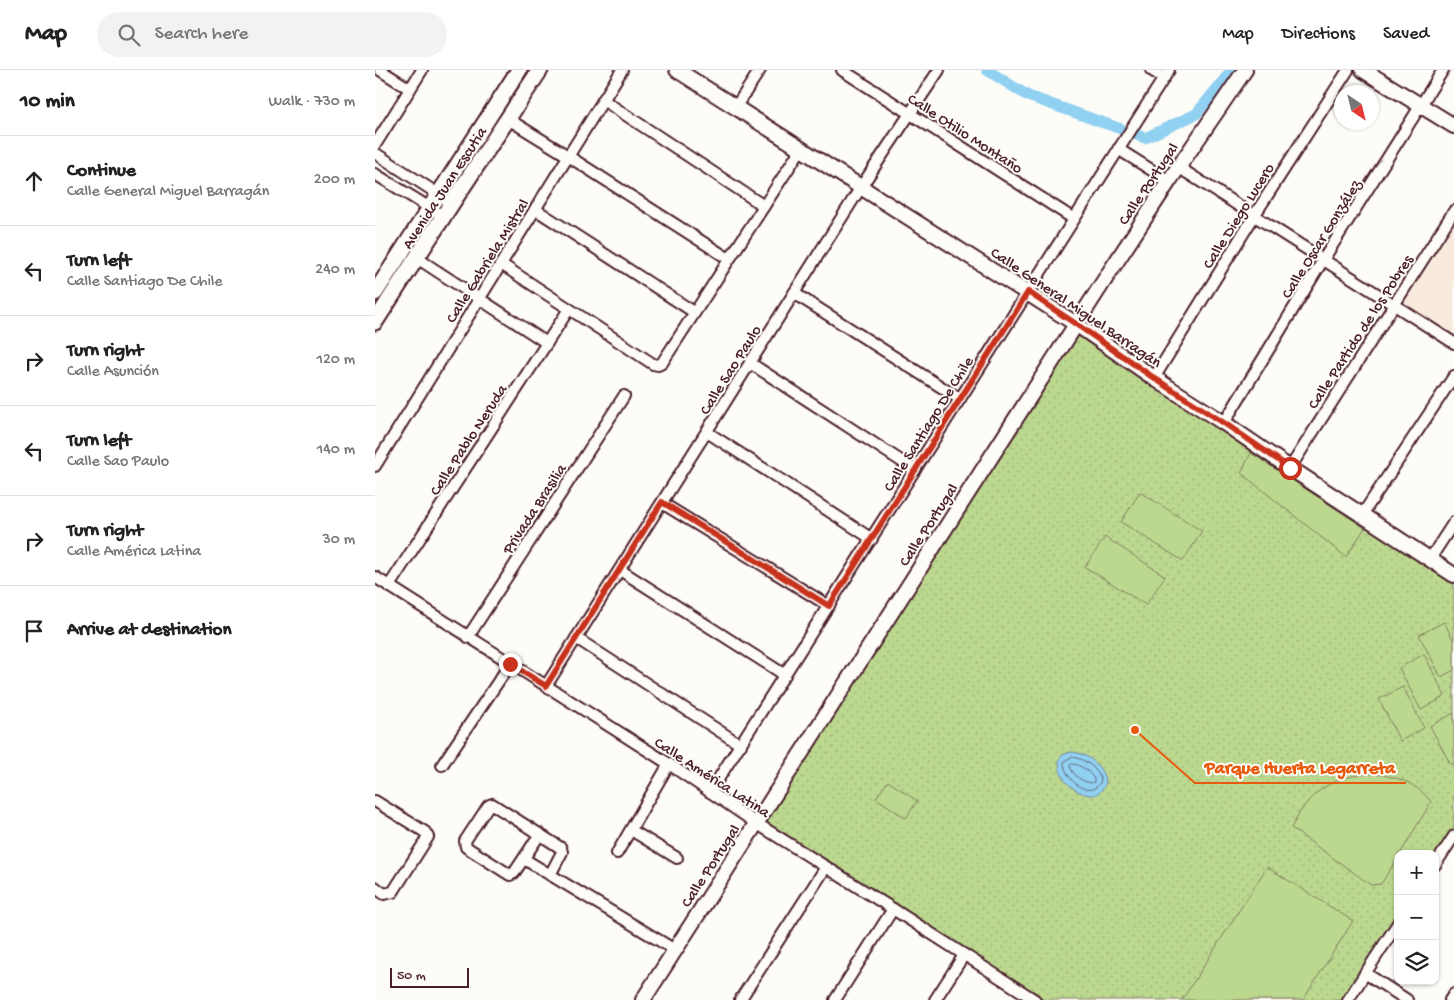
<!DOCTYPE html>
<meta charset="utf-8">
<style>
:root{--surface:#fff;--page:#f2f2f2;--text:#222;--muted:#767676;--line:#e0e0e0}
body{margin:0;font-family:"Gochi Hand",sans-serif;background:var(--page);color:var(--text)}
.controls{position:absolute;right:15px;bottom:15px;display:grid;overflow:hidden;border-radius:10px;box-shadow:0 1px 4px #0004}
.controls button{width:45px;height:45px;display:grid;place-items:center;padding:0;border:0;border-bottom:1px solid var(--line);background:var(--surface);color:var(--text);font:25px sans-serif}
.compass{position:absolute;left:959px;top:15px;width:45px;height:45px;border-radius:50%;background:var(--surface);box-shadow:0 1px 4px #0004;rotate:145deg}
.scale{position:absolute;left:15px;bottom:12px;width:79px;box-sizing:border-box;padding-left:5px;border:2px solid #4a1f2b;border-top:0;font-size:14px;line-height:18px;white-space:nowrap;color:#4a1f2b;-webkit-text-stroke:4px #fdfcf7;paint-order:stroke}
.stop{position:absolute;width:15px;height:15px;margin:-11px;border:4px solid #c8321e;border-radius:50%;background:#fff}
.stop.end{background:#c8321e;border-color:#fff;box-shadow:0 1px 5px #0008}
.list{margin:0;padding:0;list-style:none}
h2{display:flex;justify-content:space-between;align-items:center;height:65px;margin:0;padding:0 20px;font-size:21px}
h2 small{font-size:16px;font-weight:400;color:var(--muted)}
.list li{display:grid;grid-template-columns:32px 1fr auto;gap:15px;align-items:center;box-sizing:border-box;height:90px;padding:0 20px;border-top:1px solid var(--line)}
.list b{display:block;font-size:19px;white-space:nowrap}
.list p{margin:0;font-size:16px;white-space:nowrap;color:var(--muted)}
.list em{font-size:16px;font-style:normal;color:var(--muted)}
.icon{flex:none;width:28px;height:28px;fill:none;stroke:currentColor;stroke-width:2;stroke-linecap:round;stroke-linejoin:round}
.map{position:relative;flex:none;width:1079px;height:930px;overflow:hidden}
header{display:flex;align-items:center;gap:30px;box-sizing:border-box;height:70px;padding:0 25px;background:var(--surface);border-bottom:1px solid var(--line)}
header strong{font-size:24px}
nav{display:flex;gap:28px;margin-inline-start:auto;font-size:18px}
.search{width:350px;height:45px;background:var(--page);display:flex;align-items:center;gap:12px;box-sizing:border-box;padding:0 18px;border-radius:28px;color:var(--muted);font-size:19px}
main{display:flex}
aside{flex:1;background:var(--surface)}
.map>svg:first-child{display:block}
.built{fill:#f8eadc}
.grass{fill:url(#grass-dots);stroke:#837c5d}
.pitch{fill:#bcd88f;stroke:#837c5d}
.water{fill:#90d0f1;stroke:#7489a2}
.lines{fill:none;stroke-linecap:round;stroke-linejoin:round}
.shore{stroke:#66667a;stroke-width:1}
.canal{stroke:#90d0f1;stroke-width:11}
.street-casing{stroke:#4a1f2b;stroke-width:14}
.secondary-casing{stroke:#4a1f2b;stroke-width:18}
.primary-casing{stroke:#4a1f2b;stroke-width:19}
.street{stroke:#fdfcf7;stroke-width:10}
.secondary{stroke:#fdfcf7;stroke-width:14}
.primary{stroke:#fdfcf7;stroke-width:15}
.route{stroke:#c8321e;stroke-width:6}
.labels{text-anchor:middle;stroke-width:4;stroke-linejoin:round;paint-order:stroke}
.street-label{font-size:16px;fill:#4a1f2b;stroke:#fdfcf7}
.leader{fill:none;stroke:#e8590c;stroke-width:2}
.callout-dot{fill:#e8590c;stroke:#fdfcf7;stroke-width:2}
.callout-label{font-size:18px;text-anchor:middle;font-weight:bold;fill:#e8590c;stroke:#fdfcf7;stroke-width:4;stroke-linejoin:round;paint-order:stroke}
</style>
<header>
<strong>Map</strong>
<div class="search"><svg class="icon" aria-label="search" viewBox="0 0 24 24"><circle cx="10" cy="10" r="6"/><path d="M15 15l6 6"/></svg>Search here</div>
<nav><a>Map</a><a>Directions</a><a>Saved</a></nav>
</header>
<main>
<aside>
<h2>10 min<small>Walk · 730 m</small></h2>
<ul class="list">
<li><svg class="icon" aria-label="ahead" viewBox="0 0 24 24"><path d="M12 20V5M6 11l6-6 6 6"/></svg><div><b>Continue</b><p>Calle General Miguel Barragán</p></div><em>200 m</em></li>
<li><svg class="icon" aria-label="left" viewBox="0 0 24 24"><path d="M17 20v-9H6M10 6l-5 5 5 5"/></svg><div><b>Turn left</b><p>Calle Santiago De Chile</p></div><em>240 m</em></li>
<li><svg class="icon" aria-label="right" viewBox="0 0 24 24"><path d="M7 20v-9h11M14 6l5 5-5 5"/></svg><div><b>Turn right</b><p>Calle Asunción</p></div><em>120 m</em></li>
<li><svg class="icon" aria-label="left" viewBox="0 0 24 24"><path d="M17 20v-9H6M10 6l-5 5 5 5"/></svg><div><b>Turn left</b><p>Calle Sao Paulo</p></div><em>140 m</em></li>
<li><svg class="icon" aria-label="right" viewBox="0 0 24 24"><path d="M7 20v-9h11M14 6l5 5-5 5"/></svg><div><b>Turn right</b><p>Calle América Latina</p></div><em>30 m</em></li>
<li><svg class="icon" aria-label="arrive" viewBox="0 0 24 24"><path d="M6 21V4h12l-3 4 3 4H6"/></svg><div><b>Arrive at destination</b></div></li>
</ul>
</aside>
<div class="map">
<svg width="1079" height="930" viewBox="0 0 1079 930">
<defs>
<pattern id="grass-dots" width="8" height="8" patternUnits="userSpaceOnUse" patternTransform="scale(1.25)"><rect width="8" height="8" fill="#bcd88f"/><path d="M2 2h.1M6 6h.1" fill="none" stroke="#a3b97c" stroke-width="1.8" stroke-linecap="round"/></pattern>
</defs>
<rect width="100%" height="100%" fill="#fdfcf7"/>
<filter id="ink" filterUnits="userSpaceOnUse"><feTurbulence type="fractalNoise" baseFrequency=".02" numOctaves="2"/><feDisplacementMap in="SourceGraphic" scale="10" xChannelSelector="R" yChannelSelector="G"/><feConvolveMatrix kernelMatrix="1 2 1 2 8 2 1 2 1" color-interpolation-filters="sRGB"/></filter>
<g filter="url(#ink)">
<polygon class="built" points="1079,141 1079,273 1019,235"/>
<polygon class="grass" points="701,254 1079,505 1079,766 1060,795 1060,784 1023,784 1023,853 973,930 660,930 381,753"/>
<g class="pitch">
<polygon points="876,383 990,458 971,487 866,403"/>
<polygon points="765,422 827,461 808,491 746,452"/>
<polygon points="730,467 790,506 771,535 710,497"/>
<polygon points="1069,552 1079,571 1079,600 1066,607 1044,565"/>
<polygon points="1049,584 1070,626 1046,640 1024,598"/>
<polygon points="1028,617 1049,658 1025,671 1004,629"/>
<polygon points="1079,643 1079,693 1076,695 1055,656"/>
<path d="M 995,704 C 1019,705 1041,712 1056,732 L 1025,784 L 1023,784 L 1023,787 L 1006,814 L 996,815 L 916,758 C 920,752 923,744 928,738 C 944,715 968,705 995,704 Z"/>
<polygon points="513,711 542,731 531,748 501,728"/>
<polygon points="892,797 978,851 928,930 807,930"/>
</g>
<path class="water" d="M 696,682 C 713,683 728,696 731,713 C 729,716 727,721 724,723 C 713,730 695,718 689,709 C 685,703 684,697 684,690 L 687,685 Z"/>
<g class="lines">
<g class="shore">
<path d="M 697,687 C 709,688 724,699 726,711 C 715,732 689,709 689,692 L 691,690 Z"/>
<path d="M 697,694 C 705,694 715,702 719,709 L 719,712 L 716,713 C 706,711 698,706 695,696 Z"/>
</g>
<g class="canal">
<polyline points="612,0 653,26 746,59"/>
<polyline points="762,65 770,68 821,44 849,10 856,0"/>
</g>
<defs>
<g id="street">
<polyline points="5,0 35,19"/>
<polyline points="467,0 699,149"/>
<polyline points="776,0 789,8"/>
<polyline points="228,30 389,136"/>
<polyline points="360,38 385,0"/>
<polyline points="133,49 193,86 354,189"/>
<polyline points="0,75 47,0"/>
<polyline points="743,79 794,111"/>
<polyline points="0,83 77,133"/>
<polyline points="803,97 1079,273"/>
<polyline points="0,104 68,146"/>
<polyline points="160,139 319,242"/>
<polyline points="42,188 172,273"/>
<polyline points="126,194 278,294 283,295 287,293 426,79"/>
<polyline points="419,223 585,329"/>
<polyline points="375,293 540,400"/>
<polyline points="779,308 879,146 973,0"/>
<polyline points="849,353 948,190 1068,0"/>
<polyline points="332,362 497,469"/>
<polyline points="0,396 247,0"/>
<polyline points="915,398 1079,141"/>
<polyline points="287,433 454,536"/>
<polyline points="987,445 1079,306"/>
<polyline points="1055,489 1079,452"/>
<polyline points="245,500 410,605"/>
<polyline points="0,507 294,694 381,753 518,839 660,930"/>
<polyline points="14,516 194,239"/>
<polyline points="93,567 249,326"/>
<polyline points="201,568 366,675"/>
<polyline points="171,616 486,117 564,0"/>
<polyline points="67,695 135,594"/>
<polyline points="335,722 794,0"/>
<polyline points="0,731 50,762 53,767 18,822 9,824 0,817"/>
<polyline points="256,760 302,788"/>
<polyline points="165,764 139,803 135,805 91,777 90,771 113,736 117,734 186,778 187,782 175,805"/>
<polyline points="242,783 294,694"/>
<polyline points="149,789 300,880"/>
<polyline points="1060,795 1079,766"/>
<polyline points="990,903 1032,930"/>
<polyline points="365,930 451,797"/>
<polyline points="460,930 518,839"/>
<polyline points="560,930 589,885"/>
<polyline points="973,930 1023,853"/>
<polyline points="1075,930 1079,924"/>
</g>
<g id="secondary">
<polyline points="302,0 701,254 779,308 849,353 915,398 1079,505"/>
<polyline points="988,0 1079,56"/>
<polyline points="268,930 734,203 794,111 870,0"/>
</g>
<g id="primary">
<polyline points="0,223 144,0"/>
<polyline points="0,252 77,133 165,0"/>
</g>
</defs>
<use href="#street" class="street-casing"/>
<use href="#secondary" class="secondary-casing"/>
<use href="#primary" class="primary-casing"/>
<use href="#street" class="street"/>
<use href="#secondary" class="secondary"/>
<use href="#primary" class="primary"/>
</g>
</g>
<g class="lines" filter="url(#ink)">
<polyline class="route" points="135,594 171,616 287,432 454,536 653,222 701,254 779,308 849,353 915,398"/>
</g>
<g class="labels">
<g class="street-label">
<text transform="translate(591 62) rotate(33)" y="6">Calle Otilio Montaño</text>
<text transform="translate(772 113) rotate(-56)" y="6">Calle Portugal</text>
<text transform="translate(68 117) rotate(-57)" y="6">Avenida Juan Escutia</text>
<text transform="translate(862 145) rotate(-58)" y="6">Calle Diego Lucero</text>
<text transform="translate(945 168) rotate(-58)" y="6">Calle Oscar González</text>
<text transform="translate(111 190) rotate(-58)" y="6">Calle Gabriela Mistral</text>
<text transform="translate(702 236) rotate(34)" y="6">Calle General Miguel Barragán</text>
<text transform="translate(984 261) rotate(-57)" y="6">Calle Partido de los Pobres</text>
<text transform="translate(354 299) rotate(-58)" y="6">Calle Sao Paulo</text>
<text transform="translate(552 353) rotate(-58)" y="6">Calle Santiago De Chile</text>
<text transform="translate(92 369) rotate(-57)" y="6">Calle Pablo Neruda</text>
<text transform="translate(158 438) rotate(-57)" y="6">Privada Brasilia</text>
<text transform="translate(552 454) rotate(-57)" y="6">Calle Portugal</text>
<text transform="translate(338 706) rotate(33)" y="6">Calle América Latina</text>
<text transform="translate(334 795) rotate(-57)" y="6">Calle Portugal</text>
</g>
</g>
<path class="leader" d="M760 660L820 713H1031"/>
<circle class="callout-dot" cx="760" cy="660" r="5"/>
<g class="callout-label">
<text x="925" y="703">Parque Huerta Legarreta</text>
</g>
</svg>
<div class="controls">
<button>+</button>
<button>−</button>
<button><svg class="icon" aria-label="layers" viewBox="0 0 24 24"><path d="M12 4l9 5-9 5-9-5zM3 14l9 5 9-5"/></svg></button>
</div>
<svg class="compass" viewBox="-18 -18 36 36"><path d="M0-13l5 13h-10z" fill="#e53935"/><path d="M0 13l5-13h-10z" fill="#767676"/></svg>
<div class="scale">50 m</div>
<div class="stop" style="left:915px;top:398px"></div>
<div class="stop end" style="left:135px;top:594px"></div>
</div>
</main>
